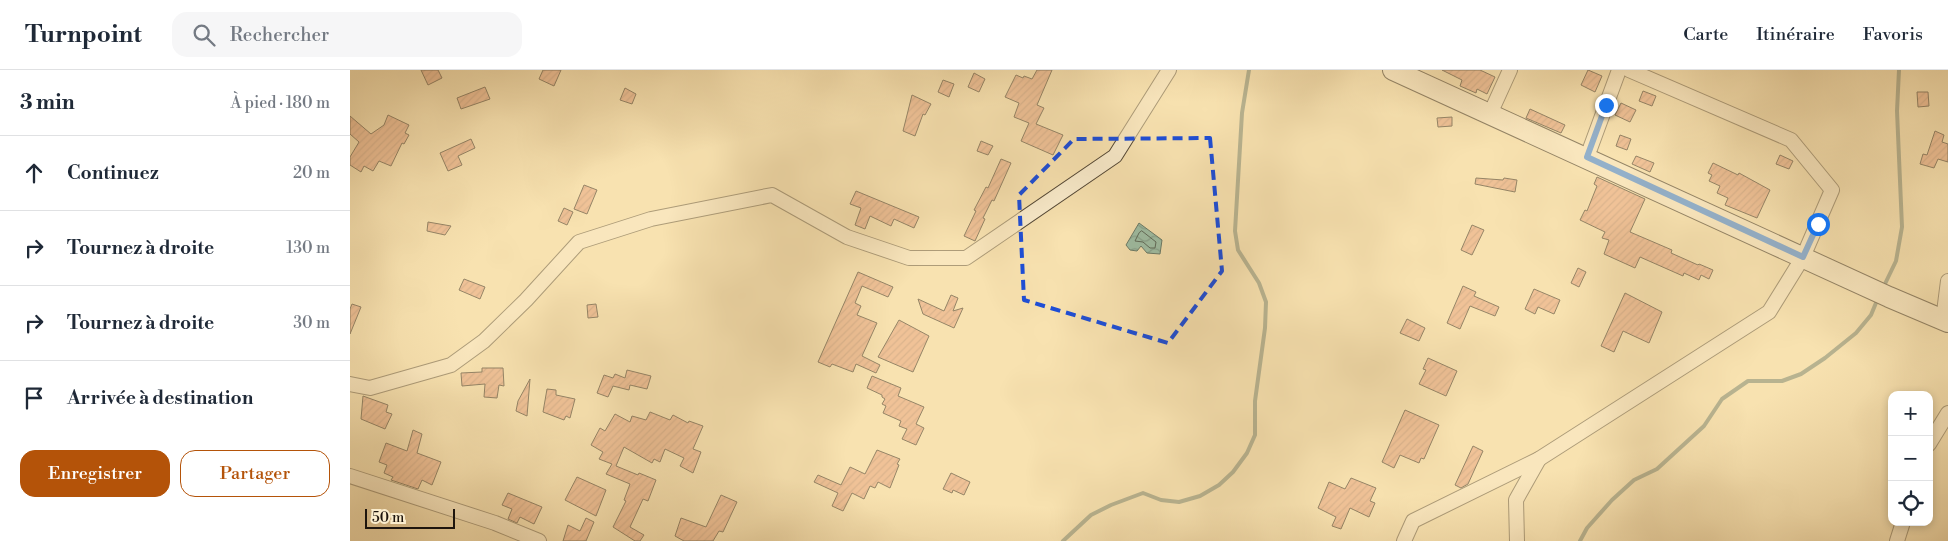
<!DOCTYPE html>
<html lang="fr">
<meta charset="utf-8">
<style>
:root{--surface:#fff;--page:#f6f6f7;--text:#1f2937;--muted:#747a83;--line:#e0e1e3;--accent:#b45309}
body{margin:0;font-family:"Libre Bodoni",serif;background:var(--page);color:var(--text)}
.controls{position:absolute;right:15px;bottom:15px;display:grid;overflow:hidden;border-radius:10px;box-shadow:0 2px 8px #0003}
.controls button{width:45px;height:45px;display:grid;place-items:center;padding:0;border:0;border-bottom:1px solid var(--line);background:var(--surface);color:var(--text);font:25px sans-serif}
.scale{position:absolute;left:15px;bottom:12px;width:90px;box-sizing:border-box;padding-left:5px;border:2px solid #1e150d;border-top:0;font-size:14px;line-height:18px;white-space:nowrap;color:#1e150d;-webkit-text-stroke:4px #faeccc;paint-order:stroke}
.stop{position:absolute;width:15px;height:15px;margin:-11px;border:4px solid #1a73e8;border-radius:50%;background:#fff}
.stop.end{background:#1a73e8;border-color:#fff;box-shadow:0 1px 5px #0008}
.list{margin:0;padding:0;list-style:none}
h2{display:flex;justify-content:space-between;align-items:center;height:65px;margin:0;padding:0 20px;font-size:21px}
h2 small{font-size:16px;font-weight:400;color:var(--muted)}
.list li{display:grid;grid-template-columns:32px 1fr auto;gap:15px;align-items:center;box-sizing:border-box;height:75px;padding:0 20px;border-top:1px solid var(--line)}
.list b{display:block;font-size:19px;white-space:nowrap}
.list em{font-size:16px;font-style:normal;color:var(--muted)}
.actions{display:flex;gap:10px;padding:15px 20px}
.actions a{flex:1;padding:11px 0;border:1px solid var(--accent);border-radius:15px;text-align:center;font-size:18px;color:var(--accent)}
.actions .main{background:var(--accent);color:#fff}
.icon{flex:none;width:28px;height:28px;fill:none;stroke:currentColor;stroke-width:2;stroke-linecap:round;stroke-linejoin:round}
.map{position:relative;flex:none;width:1598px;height:471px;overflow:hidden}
header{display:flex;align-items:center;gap:30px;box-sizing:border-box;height:70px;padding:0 25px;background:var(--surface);border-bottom:1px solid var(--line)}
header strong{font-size:24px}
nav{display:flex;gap:28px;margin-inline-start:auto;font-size:18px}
.search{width:350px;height:45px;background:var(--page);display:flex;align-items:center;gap:12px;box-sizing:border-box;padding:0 18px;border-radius:15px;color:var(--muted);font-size:19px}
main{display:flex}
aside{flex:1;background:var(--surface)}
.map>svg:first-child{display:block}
.water{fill:url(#water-waves);stroke:#6b7b68}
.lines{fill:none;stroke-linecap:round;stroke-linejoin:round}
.shore{stroke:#5e6a59;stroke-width:1}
.stream{stroke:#6b7b68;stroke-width:4}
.building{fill:url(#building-hatch);stroke:#1e150d}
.street-casing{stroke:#544836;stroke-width:16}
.secondary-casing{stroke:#1e150d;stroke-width:22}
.street{stroke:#faeccc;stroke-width:14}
.secondary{stroke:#faeccc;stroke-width:20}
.route{stroke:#1a73e8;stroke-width:6}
.marked{fill:none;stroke:#1d4ed8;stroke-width:4;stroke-dasharray:10 6;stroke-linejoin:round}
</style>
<header>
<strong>Turnpoint</strong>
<div class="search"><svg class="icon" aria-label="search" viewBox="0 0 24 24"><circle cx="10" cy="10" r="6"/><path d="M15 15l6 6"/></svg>Rechercher</div>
<nav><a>Carte</a><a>Itinéraire</a><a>Favoris</a></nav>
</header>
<main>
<aside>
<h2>3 min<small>À pied · 180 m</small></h2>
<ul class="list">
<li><svg class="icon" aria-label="ahead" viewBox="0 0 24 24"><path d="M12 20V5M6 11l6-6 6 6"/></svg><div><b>Continuez</b></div><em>20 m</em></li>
<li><svg class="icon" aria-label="right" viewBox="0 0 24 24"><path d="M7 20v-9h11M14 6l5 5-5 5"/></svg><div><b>Tournez à droite</b></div><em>130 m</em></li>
<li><svg class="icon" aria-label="right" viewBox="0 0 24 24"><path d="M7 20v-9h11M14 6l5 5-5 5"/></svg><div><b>Tournez à droite</b></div><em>30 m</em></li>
<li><svg class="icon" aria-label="arrive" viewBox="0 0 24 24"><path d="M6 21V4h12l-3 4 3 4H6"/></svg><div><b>Arrivée à destination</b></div></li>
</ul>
<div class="actions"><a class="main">Enregistrer</a><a>Partager</a></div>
</aside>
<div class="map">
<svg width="1598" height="471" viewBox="0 0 1598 471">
<defs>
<pattern id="water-waves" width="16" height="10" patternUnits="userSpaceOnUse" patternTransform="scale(1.25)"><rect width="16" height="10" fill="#9fbfa5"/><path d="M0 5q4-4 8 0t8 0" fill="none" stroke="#88a38d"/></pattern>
<pattern id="building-hatch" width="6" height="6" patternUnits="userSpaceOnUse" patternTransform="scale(1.25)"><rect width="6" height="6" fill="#e69c79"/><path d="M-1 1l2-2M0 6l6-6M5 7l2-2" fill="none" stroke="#ba7e62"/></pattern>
</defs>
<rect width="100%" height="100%" fill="#f8e2b0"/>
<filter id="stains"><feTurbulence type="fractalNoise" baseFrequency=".004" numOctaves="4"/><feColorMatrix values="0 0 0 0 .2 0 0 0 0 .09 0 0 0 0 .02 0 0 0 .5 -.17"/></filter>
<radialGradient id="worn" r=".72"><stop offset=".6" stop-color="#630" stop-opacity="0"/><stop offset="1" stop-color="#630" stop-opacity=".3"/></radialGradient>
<polygon class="water" points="789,153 812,170 810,184 797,183 791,176 787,181 780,180 776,175"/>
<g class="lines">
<polygon class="shore" points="792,161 806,172 805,178 800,178 793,172 785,171 789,163"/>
<g class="stream">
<polyline points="1533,218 1546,191 1552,157 1547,41 1549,0"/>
<polyline points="713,471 741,445 761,435 793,423 811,430 829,432 850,426 869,415 883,402 897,383 905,365 905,331 915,258 916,232 909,213 888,180 885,161 892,43 899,0"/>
<polyline points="1230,471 1237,458 1262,430 1284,410 1307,399 1354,356 1372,329 1398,311 1432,311 1451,304 1475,288 1506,263 1521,245 1528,228"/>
</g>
</g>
<g class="building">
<polygon points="71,0 88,0 92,8 78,15"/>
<polygon points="193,0 211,0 204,16 189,9"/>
<polygon points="687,0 702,0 687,35 694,38 686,54 713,65 703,85 671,71 679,53 664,47 669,33 655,27 666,5 673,8 674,6 682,9"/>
<polygon points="1092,0 1130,0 1145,7 1137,24 1127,19 1126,23 1110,16 1112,10"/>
<polygon points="1238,0 1252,6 1245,22 1231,15"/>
<polygon points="624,3 635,9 629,22 618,17"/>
<polygon points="593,10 604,14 599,27 588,22"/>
<polygon points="135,17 140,29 111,39 107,28"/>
<polygon points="275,18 286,24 282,34 270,30"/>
<polygon points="1293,21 1306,26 1302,36 1289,31"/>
<polygon points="1567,22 1578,22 1579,36 1568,37"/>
<polygon points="562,25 581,34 575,45 573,44 565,66 553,61"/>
<polygon points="1271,33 1286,40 1280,52 1265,45"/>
<polygon points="1180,39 1215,55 1211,63 1176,48"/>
<polygon points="38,45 59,55 55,63 59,65 54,74 52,73 41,96 29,91 23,101 14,96 11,102 0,95 0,87 9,72 0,64 0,46 21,64 34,55"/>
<polygon points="1102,47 1102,56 1088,57 1087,48"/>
<polygon points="1585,61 1594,65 1592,72 1598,74 1598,92 1588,89 1584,98 1570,94 1573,84 1577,85"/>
<polygon points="1270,65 1281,69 1277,80 1266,76"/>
<polygon points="121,69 125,78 108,86 112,95 98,101 90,83"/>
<polygon points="631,71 643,76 638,85 627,81"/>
<polygon points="1430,85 1443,91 1439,99 1426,94"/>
<polygon points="1286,86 1304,93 1300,102 1282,94"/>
<polygon points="651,89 661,93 644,131 642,130 633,148 635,149 625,171 614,166 626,141 624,140 636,117 638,118"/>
<polygon points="1363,93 1388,105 1389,103 1420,120 1407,148 1375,135 1378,128 1367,123 1370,116 1359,111 1362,105 1358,103"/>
<polygon points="1247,107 1295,129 1280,162 1322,180 1321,183 1348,195 1349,194 1363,200 1359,209 1351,205 1349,210 1334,203 1333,206 1290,187 1285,198 1254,184 1259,170 1252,168 1255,162 1230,150 1235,140 1237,141 1247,116 1244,114"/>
<polygon points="1126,108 1153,110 1154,108 1167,110 1165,122 1125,114"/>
<polygon points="234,115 247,120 237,144 224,139"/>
<polygon points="506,121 569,147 564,158 544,149 541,156 520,146 515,159 505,155 511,138 500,134"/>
<polygon points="214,138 223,142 217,155 208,151"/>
<polygon points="78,152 101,156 95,165 77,161"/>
<polygon points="1122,155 1134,160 1122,185 1111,180"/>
<polygon points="1228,198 1236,202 1229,217 1221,213"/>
<polygon points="508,202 543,217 538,227 512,216 505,233 511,236 507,245 527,253 512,286 530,295 526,303 506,294 503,302 482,294 480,297 468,292"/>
<polygon points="114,209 135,217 130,229 109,220"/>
<polygon points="1113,216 1126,222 1124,226 1149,237 1145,246 1120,236 1110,259 1097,253"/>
<polygon points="1184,219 1210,230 1204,244 1188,237 1185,244 1175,239"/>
<polygon points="1275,223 1312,242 1299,273 1273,261 1264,282 1251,276"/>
<polygon points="601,225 608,228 603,241 613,238 604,258 573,244 568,229 594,241"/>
<polygon points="2,234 11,237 0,264 0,239"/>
<polygon points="246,234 248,247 238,248 237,235"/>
<polygon points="1057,249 1075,258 1069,271 1050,263"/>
<polygon points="549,250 579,266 563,302 528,287"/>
<polygon points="1078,288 1107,301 1096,326 1069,314 1076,300 1073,299"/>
<polygon points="132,298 153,298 154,316 149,315 147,328 134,327 135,314 112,316 111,303 132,302"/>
<polygon points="277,300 301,306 297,319 280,315 279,320 263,316 258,327 247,323 254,305 263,308 265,304 275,308"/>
<polygon points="522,306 551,318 548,326 574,337 566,354 574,358 566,375 552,369 557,359 549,356 551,351 533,343 536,336 532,334 535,329 532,327 532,325 517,318"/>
<polygon points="180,309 177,346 166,341 168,331"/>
<polygon points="197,319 206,320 206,325 225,329 220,348 216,346 214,350 193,342"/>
<polygon points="13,326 38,335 36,342 42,344 35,359 11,349"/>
<polygon points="1055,340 1089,355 1074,389 1071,388 1069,393 1050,385 1044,398 1032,392"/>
<polygon points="300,342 320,350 323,345 338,353 339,351 353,356 343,379 351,382 343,403 330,396 334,388 315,379 310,392 304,389 302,393 274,377 266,396 288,405 289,403 306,410 298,431 293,429 280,457 294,465 290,471 285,471 263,457 276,431 274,430 280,414 256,404 262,394 249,389 253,382 241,375 250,358 255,361 265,344 280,352 282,346 296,350"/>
<polygon points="63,360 72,364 67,383 91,392 82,415 72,410 68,419 41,410 43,407 34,403 37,395 29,392 36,373 57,381"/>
<polygon points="1123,376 1133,381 1118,414 1111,418 1105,415"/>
<polygon points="527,380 550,389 547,394 549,395 540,418 528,412 525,418 520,416 514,429 502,423 493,441 482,436 488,423 464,412 468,405 491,415 500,397 515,404"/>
<polygon points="601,403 620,412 614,425 603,420 602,423 593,419"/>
<polygon points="227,407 256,420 246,446 215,430"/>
<polygon points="1001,408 1026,418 1020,431 1025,433 1019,447 1000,438 991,459 982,456 986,447 968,438 979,412 995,419"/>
<polygon points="158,423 192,437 184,454 170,447 167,453 158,449 162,439 152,435"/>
<polygon points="371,425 387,432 373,462 369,461 363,471 334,471 325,466 331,448 356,457"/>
<polygon points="236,448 244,452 236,471 213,471 218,455 230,461"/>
</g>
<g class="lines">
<defs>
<g id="street">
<polyline points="1140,44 1160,0"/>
<polyline points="1237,87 1269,0"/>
<polyline points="1593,250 1598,211"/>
<polyline points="0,314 20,318 101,295 134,271 176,230 229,172 301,149 422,125 497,167 559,188 616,188 765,86 819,0"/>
<polyline points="1579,374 1598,343"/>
<polyline points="0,406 145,453 189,471"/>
<polyline points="1054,471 1063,451 1189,389 1419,242 1453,187 1482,120 1441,70 1279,0"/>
<polyline points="1167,471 1166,430 1189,389"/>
<polyline points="1547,471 1553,452"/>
</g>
<polyline id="secondary" points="1043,0 1539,227 1598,252"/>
</defs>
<use href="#street" class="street-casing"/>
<use href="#secondary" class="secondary-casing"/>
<use href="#street" class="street"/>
<use href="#secondary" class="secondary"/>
</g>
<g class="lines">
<polyline class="route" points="1256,35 1237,87 1453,187 1468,154"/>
</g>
<path d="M0 0H1598V471H0ZM 860,68 L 872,201 L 818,273 L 674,230 L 669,125 L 724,69 Z" fill="#f8e2b0" fill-opacity=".55" fill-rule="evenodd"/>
<path class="marked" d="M 860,68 L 872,201 L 818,273 L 674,230 L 669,125 L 724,69 Z"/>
<rect width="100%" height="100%" filter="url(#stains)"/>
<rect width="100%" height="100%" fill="url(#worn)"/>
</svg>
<div class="controls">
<button>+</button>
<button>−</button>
<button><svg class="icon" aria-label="locate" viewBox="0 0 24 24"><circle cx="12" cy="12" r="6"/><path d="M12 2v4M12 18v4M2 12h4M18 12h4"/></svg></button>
</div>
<div class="scale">50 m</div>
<div class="stop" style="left:1468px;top:154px"></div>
<div class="stop end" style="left:1256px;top:35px"></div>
</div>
</main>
